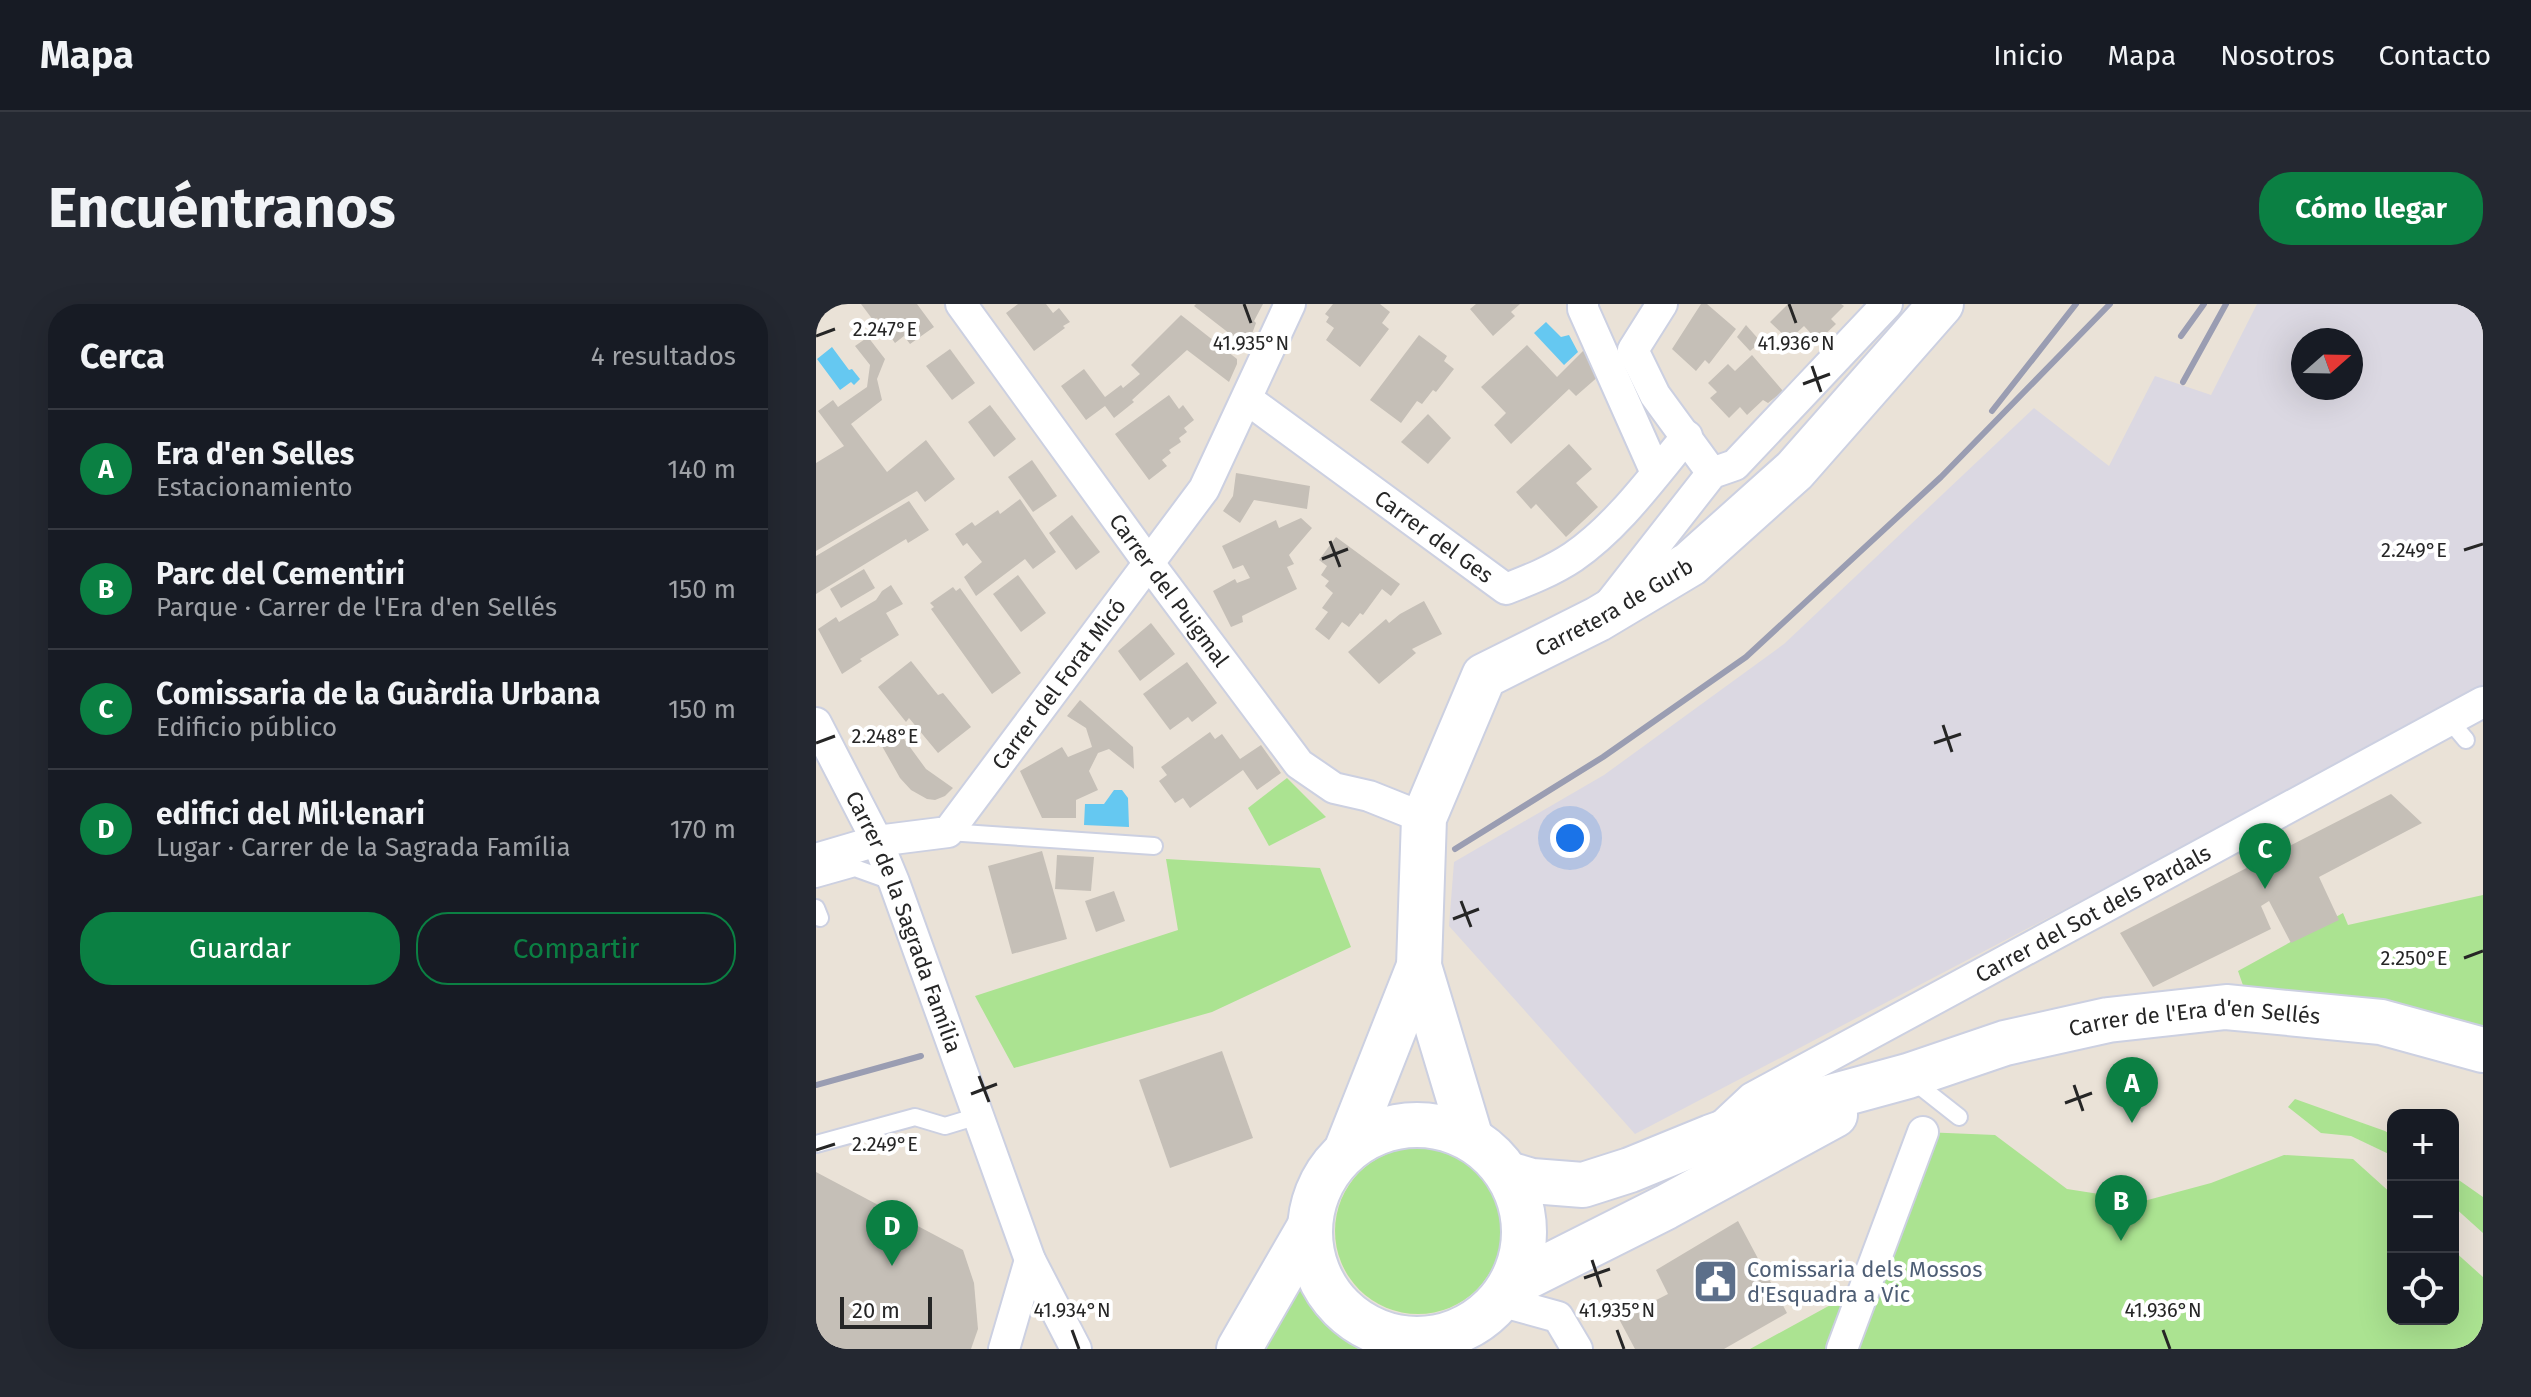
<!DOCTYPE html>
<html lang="es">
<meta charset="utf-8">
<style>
:root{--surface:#171b24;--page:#242831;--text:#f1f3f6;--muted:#9ea1a6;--line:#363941;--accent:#0b8043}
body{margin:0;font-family:"Fira Sans",sans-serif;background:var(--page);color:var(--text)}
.controls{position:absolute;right:24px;bottom:24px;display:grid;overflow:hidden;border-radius:16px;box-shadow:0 8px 32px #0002}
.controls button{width:72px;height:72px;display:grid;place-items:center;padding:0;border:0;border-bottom:2px solid var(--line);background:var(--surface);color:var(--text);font:40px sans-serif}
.compass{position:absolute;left:1475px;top:24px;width:72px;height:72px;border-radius:50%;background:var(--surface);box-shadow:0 8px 32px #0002;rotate:70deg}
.scale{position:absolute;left:24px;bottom:20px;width:92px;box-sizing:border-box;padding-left:8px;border:4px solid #262626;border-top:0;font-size:22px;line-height:28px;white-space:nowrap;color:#262626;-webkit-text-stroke:6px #fff;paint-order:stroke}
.you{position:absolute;left:754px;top:534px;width:28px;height:28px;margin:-20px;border:6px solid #fff;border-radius:50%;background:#1a73e8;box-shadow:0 0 0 12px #1a73e833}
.badge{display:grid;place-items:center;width:52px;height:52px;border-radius:50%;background:var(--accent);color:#fff;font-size:26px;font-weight:700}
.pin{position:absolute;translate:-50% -66px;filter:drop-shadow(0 2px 4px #0008)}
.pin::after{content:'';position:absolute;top:42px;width:28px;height:24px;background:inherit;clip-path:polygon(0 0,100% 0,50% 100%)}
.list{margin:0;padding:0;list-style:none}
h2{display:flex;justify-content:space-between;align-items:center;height:104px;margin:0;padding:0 32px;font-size:34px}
h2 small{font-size:26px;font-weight:400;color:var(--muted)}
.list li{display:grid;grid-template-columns:52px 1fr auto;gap:24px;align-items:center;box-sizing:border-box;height:120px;padding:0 32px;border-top:2px solid var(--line)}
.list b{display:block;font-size:30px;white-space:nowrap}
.list p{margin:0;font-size:26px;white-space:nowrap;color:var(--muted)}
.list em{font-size:26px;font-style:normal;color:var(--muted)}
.actions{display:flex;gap:16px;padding:24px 32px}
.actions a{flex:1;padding:18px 0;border:2px solid var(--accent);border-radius:32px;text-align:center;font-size:28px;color:var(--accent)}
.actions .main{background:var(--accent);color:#fff}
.icon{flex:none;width:44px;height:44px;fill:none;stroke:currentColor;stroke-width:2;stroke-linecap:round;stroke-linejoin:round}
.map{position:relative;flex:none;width:1667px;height:1045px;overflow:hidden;border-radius:32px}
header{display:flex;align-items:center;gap:48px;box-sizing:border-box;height:112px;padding:0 40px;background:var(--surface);border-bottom:2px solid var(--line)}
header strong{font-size:38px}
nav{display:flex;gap:44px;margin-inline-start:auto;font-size:28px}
.intro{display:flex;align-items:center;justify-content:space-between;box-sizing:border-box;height:192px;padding:0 48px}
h1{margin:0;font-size:56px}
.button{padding:20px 36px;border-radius:32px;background:var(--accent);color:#fff;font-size:28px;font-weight:700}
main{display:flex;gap:48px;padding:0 48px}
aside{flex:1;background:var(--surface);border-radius:32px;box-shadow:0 8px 32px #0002}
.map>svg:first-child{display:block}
.industrial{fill:#dbd8e2;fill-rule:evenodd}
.green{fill:#abe391}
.water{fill:#65c8f1}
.building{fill:#c5bfb7}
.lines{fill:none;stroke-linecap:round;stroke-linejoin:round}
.lane-casing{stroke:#ccd0e1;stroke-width:20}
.street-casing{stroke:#ccd0e1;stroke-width:34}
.secondary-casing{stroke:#ccd0e1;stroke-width:48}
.lane{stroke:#fff;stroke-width:16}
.street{stroke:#fff;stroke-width:30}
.secondary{stroke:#fff;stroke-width:44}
.rail{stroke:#9a9db2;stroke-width:6}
.ticks{fill:none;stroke:#262626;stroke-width:3}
.labels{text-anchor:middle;stroke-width:8;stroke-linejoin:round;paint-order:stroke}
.street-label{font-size:22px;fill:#262626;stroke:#fff}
.service-label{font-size:22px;fill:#4e5e75;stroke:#fff;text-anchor:start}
.ticks-label{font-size:20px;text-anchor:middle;fill:#262626;stroke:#fff;stroke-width:8;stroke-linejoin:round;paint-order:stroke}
</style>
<header>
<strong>Mapa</strong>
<nav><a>Inicio</a><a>Mapa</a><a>Nosotros</a><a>Contacto</a></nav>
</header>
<div class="intro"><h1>Encuéntranos</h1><a class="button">Cómo llegar</a></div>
<main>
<aside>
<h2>Cerca<small>4 resultados</small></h2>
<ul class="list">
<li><span class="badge">A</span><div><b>Era d'en Selles</b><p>Estacionamiento</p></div><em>140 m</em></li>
<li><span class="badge">B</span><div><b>Parc del Cementiri</b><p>Parque · Carrer de l'Era d'en Sellés</p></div><em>150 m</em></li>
<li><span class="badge">C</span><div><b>Comissaria de la Guàrdia Urbana</b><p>Edificio público</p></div><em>150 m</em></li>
<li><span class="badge">D</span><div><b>edifici del Mil·lenari</b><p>Lugar · Carrer de la Sagrada Família</p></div><em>170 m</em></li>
</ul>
<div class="actions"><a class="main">Guardar</a><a>Compartir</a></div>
</aside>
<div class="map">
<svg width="1667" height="1045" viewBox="0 0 1667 1045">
<rect width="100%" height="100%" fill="#eae2d7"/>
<path class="industrial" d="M 1441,0 L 1667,0 L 1667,386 L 819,830 L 633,622 L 638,558 L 788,471 L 968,340 L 1218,104 L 1293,162 L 1339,72 L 1395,91 ZM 1487,36 L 1535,36 L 1535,84 L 1487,84 Z"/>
<g class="green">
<polygon points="471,474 510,513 453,542 432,504"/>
<polygon points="350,555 504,564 535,643 396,708 198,764 159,692 362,626"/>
<polygon points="1667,591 1667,725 1429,687 1422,667 1527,609 1532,621"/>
<polygon points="1479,795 1569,827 1577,832 1577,852 1535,832 1505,829 1472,803"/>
<polygon points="1107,828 1179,831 1251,885 1328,897 1395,879 1468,851 1537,855 1577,891 1577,1015 1637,1015 1637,946 1667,973 1667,1045 934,1045 1049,982"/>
<circle cx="602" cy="927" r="83"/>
<polygon points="1637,872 1667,893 1667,929 1637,902"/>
<path d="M 481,975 C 506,1011 515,1020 552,1043 L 549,1045 L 445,1045 Z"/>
</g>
<g class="water">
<polygon points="730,18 745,33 753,31 762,48 748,61 718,29"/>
<polygon points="16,43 33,66 36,65 44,75 38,81 35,78 24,86 1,55"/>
<polygon points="298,486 306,486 312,494 313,523 268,521 269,500 288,500"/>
</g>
<g class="building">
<polygon points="45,0 101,0 118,23 94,40 88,32 79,39 61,14 57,16"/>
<polygon points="202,0 230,0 237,9 243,4 254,18 247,22 249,24 218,47 190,9"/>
<polygon points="380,0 447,0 438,17 440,19 433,38 427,40 378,2"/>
<polygon points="517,0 564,0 574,8 566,19 573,25 544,63 510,36 518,24 510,18 513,13 509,10"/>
<polygon points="660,0 704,0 695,8 699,12 677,32 654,5"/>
<polygon points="885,0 891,0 920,25 893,60 889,56 880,67 856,45"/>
<polygon points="972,0 1025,0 1028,2 1015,15 1020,20 1002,37 988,22 973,36 954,18"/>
<polygon points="365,11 421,55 421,60 413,78 371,46 316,96 318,98 298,114 289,102 270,116 245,82 268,65 289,93 305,81 307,84 324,70 315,61"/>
<polygon points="930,21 945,38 934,47 921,33"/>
<polygon points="603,31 631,52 628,57 638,65 620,88 617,86 606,100 601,97 585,119 554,96"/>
<polygon points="52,33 69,55 61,75 66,96 35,120 71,168 110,136 139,175 109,198 101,187 0,247 0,159 28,142 2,107 17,96 22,103 51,83 54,61 39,42"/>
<polygon points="711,41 741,73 769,45 784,71 760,92 753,85 695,140 678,121 690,109 665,83"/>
<polygon points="134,45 159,79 136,96 110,62"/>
<polygon points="936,51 967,87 952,99 947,96 931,111 924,103 913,114 894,94 901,88 892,79 912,60 919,67"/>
<polygon points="353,91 363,105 367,101 378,116 368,124 371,128 363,134 365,138 353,146 355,149 346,156 351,162 333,176 299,130"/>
<polygon points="174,101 200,135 178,153 152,118"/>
<polygon points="612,110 635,134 612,160 585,138"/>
<polygon points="753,140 776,165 760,179 782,203 750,233 720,200 715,205 700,188"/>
<polygon points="216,156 241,192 217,208 192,173"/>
<polygon points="420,169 494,182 491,205 438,196 424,219 407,207 417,192"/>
<polygon points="204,195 240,248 217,265 209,255 160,292 148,273 166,258 151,239 147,242 139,230 156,218 159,222 182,206 184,210"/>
<polygon points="93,197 113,226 92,239 90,235 0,290 0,252"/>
<polygon points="256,211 284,248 260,266 233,229"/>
<polygon points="485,214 496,224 473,251 478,260 471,263 481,285 426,312 427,318 415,323 397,287 419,275 421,279 434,274 427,261 417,265 406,242 460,216 463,224"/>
<polygon points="520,233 584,280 575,292 566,285 547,311 544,309 533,323 526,318 513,336 499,325 512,308 506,304 517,289 509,282 513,277 505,271 511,262 503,256"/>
<polygon points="48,265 59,284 25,304 14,285"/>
<polygon points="202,271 230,309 205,328 177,290"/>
<polygon points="75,281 87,300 70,309 83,331 44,355 46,357 26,370 2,325 20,313 23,318 60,296 66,287"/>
<polygon points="137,283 140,287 144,284 205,369 176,390 115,305 118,303 114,299"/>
<polygon points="608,297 626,330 596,345 600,349 563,380 532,348 570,315 573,319 584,310"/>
<polygon points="335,319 359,350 324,377 302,347"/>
<polygon points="95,357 122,391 127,389 155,423 122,449 93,414 90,418 62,383"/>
<polygon points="371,358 401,399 376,418 372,413 354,426 327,390"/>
<polygon points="264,396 317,443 318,465 293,445 282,449 273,467 282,486 260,496 260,514 226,514 204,467 246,443 252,453 276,443 270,424 251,412"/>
<polygon points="80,424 110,465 137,484 129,492 119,496 111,495 95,486 84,474 62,435"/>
<polygon points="394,428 399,435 406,430 424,455 445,441 465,469 441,486 427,466 374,504 367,494 359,499 343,477 351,471 345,463"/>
<polygon points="1575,490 1606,519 1503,573 1523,616 1475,639 1453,597 1445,602 1455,625 1337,683 1304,629"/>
<polygon points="226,547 251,635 196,650 172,562"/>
<polygon points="241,551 278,553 275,587 239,585"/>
<polygon points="298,587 309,617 280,628 269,597"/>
<polygon points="406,747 437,834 354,864 323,776"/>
<polygon points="0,868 147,946 158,979 162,1025 155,1045 0,1045"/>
<polygon points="922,917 971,1009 908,1045 819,1045 803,1015 852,990 840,966"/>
</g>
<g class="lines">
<defs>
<g id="lane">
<polyline points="1634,417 1650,436"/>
<polyline points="132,528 338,542"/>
<polyline points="0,575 39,564 78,578"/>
<polyline points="0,604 4,614"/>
<polyline points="1096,776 1143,813"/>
<polyline points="0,840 99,813 129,822 162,812"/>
</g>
<g id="street">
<path id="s1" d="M 145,0 L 332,258 L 483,460 L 518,484 L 553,492 L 608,514"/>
<polyline points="767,0 767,5 840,169"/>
<polyline points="846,0 817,46 839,91 896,169"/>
<path id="s2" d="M 431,95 L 690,285 C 713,276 736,267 757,253 C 802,222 836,174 871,132"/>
<polyline points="795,298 896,169 919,161 1071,0"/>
<path id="s3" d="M 0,419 L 61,537 L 78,578 L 214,956 L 260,1045"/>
<path id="s4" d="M 0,555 L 61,537 L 132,528 L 388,185 L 474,0"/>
<path id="s5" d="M 905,823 L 936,794 L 1667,398"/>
<polyline points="684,997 742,1013 761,1045"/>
<polyline points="188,1045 214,956"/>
<polyline points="1026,1045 1107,828"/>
</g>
<g id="secondary">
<circle cx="601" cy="928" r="107"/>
<path id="s6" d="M 655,835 L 603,662 L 608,514 L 668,372 L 782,315 L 874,260 L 979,166 L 1125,0"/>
<polyline points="530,847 603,662"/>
<path id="s7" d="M 692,870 L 716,877 L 767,881 L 814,866 L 895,833 L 982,802 L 1092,772 L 1189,739 L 1292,716 L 1410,703 L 1565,718 L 1667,746"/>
<polyline points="695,981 850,903 1019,811"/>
<polyline points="423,1045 494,922"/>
</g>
</defs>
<use href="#lane" class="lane-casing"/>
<use href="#street" class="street-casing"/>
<use href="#secondary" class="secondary-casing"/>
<use href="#lane" class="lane"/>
<use href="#street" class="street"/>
<use href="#secondary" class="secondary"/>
<g class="rail">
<polyline points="1365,32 1388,0"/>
<polyline points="1367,78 1410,0"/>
<polyline points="1176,107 1260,0"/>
<polyline points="639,545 787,453 930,353 1125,173 1294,0"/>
<polyline points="0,781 105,752"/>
</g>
</g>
<path class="ticks" d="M 428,0 L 435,19M 973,0 L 980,19M 0,32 L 19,25M 996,62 L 1005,88M 987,80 L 1014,70M 514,237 L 524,263M 1648,246 L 1667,240M 506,255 L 532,245M 1127,421 L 1136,448M 0,439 L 19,432M 1118,439 L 1145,430M 645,597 L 655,623M 637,615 L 663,605M 1648,654 L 1667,647M 163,772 L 173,798M 1258,781 L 1267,807M 155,790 L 181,780M 1249,799 L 1276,789M 0,846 L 19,840M 776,956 L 785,983M 768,974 L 794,965M 256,1026 L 263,1045M 801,1026 L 808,1045M 1347,1026 L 1354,1045"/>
<defs>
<symbol id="civic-square" viewBox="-11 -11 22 22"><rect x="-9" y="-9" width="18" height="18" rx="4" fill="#5c6f8a" stroke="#fff"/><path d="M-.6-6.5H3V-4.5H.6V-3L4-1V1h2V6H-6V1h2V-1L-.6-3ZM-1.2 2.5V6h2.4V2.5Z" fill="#fff"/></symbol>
</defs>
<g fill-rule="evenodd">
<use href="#civic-square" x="874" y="952" width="51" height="51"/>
</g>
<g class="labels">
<g class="street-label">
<text dy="8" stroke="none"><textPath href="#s2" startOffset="232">Carrer del Ges</textPath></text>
<text dy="8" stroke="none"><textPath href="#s1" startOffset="354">Carrer del Puigmal</textPath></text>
<text dy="8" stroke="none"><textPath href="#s6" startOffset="630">Carretera de Gurb</textPath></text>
<text dy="8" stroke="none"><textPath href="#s4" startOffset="320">Carrer del Forat Micó</textPath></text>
<text dy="8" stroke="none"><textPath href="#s5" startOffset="430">Carrer del Sot dels Pardals</textPath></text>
<text dy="8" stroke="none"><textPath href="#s3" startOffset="218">Carrer de la Sagrada Família</textPath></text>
<text dy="8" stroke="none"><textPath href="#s7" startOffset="714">Carrer de l'Era d'en Sellés</textPath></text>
</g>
<g class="service-label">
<text x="931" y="973">Comissaria dels Mossos<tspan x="931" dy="25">d'Esquadra a Vic</tspan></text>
</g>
</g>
<g class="ticks-label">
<text x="69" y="32">2.247°E</text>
<text x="435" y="46">41.935°N</text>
<text x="980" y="46">41.936°N</text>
<text x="1598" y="253">2.249°E</text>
<text x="69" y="439">2.248°E</text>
<text x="1598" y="661">2.250°E</text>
<text x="69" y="847">2.249°E</text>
<text x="256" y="1013">41.934°N</text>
<text x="801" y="1013">41.935°N</text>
<text x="1347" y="1013">41.936°N</text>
</g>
</svg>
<div class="controls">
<button>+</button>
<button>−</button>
<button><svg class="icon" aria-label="locate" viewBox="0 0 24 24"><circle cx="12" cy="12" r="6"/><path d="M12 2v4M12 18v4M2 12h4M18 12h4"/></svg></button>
</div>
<svg class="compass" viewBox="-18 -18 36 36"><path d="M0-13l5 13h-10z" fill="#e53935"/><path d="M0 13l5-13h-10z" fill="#9ea1a6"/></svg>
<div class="scale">20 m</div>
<div class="you"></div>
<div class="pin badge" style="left:1316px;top:819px">A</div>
<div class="pin badge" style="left:1305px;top:937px">B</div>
<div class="pin badge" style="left:1449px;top:585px">C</div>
<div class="pin badge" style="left:76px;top:962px">D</div>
</div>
</main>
